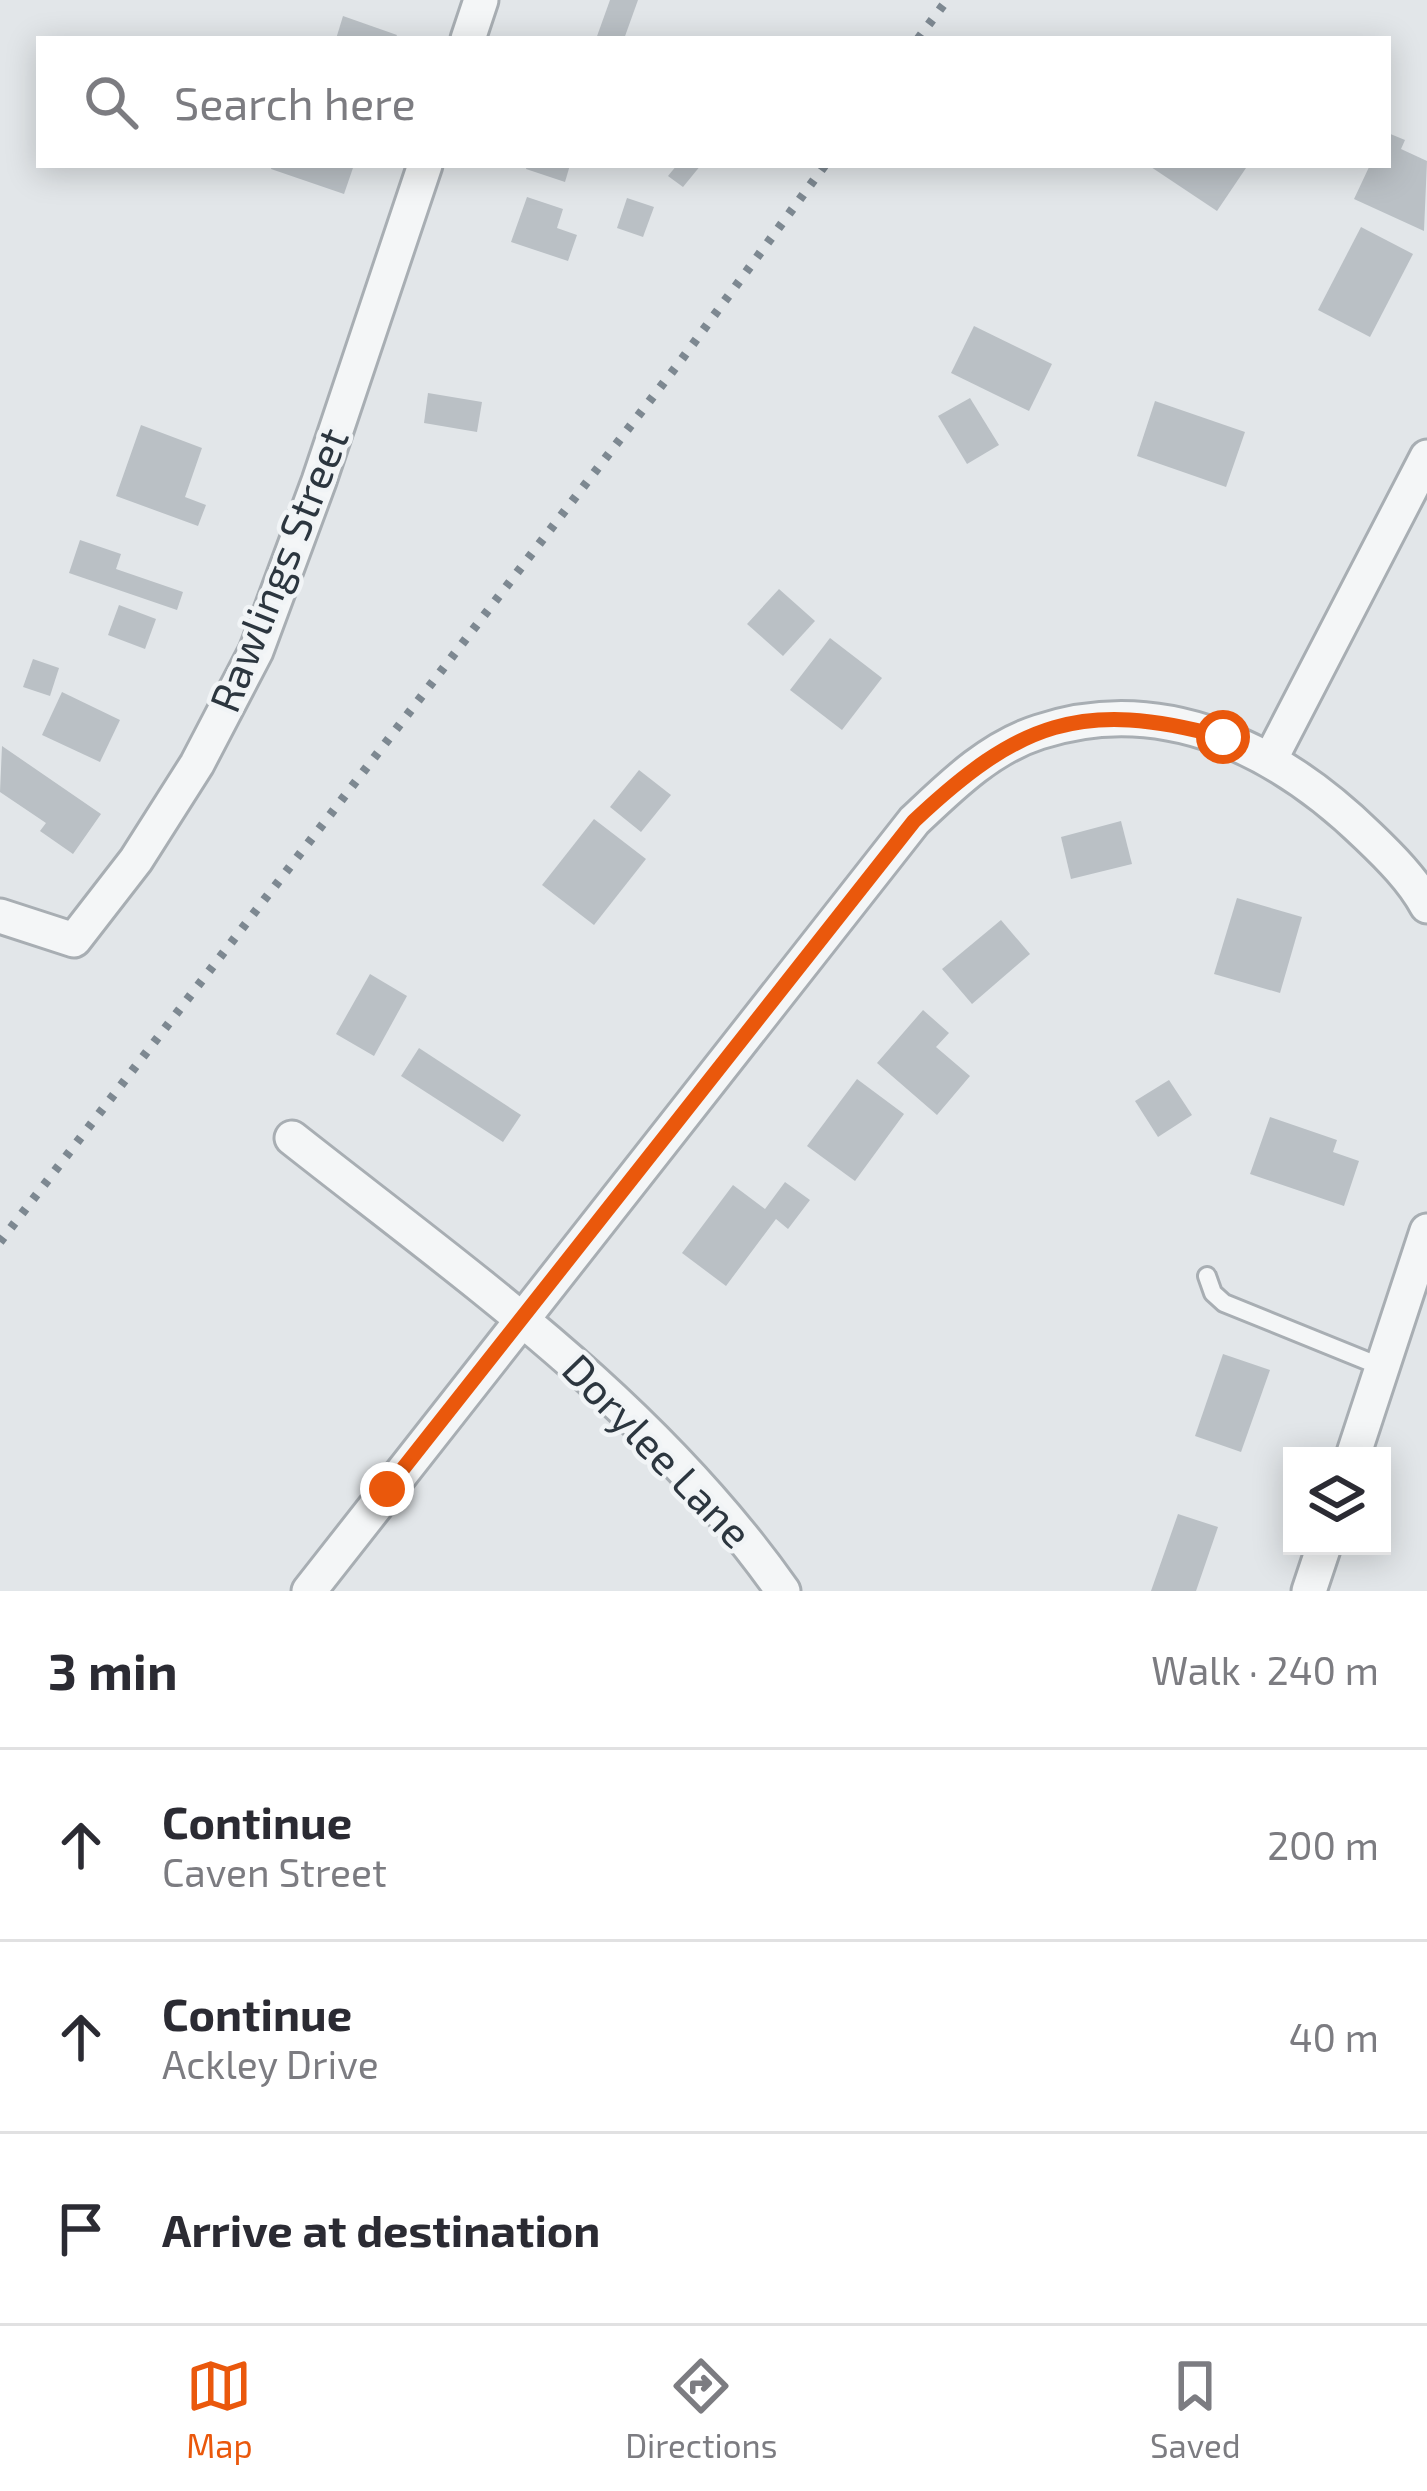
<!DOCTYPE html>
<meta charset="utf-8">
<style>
:root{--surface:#fff;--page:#f7f7f7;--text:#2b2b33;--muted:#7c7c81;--line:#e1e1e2;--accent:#ea580c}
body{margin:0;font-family:"Exo 2",sans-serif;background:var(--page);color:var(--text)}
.controls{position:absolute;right:36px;bottom:36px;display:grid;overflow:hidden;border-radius:0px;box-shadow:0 6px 30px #0003}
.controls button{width:108px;height:108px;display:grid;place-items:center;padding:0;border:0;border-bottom:3px solid var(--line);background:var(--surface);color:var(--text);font:60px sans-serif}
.stop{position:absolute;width:36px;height:36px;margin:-27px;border:9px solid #ea580c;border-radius:50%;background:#fff}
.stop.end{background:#ea580c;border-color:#fff;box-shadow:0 3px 12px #0008}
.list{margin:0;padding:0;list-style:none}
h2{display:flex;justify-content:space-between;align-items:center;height:156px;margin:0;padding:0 48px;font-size:51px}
h2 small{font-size:39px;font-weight:400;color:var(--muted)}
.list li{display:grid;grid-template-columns:78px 1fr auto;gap:36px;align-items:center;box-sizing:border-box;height:192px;padding:0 48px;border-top:3px solid var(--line)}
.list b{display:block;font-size:45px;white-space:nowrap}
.list p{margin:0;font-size:39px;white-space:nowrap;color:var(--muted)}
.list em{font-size:39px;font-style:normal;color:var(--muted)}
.icon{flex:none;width:66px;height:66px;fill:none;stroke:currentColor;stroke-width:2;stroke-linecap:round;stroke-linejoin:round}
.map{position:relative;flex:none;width:1427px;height:1591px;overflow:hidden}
.search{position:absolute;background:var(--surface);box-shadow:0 6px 30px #0003;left:36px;right:36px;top:36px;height:132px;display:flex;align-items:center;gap:30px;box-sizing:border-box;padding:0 42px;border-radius:0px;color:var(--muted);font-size:45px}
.sheet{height:732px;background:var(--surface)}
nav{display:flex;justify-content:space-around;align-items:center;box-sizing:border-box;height:168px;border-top:3px solid var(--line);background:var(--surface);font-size:33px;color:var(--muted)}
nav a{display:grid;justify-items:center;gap:6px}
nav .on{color:var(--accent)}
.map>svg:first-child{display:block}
.building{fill:#bac0c5}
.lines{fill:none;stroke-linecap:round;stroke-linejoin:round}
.lane-casing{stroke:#a8aeb3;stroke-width:22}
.street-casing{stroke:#a8aeb3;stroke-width:39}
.lane{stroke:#f4f6f7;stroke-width:16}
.street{stroke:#f4f6f7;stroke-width:33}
.rail{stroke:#7d8891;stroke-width:9;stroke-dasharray:6 12;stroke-linecap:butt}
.route{stroke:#ea580c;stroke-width:15}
.labels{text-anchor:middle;stroke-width:9;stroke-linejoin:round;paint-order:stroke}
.street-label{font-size:42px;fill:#2c363f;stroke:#f1f4f6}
</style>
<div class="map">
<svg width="1427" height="1591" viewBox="0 0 1427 1591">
<rect width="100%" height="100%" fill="#e2e6e9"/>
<g class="building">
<polygon points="610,0 638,0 624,39 596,39"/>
<polygon points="343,16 397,35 395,39 336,39"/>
<polygon points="1388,133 1405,140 1401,149 1427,161 1424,231 1354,199 1370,165 1388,165"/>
<polygon points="272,165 354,165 344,194 271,169"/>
<polygon points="527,165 570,165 565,182 526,169"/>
<polygon points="677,165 701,165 683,187 668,176"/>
<polygon points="1148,165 1248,165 1217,211"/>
<polygon points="527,197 563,209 557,228 577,235 568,261 511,242"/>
<polygon points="627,198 654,207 643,237 617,228"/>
<polygon points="1361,227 1413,254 1370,337 1318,310"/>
<polygon points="974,326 1052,364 1029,411 951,373"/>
<polygon points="428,393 482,402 477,432 424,423"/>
<polygon points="970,398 999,445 967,464 938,416"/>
<polygon points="1155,401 1245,432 1226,487 1137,456"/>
<polygon points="141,425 202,448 185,497 206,505 198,526 116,496"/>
<polygon points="80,540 121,554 116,569 183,592 177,610 69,573"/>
<polygon points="779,589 815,621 783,656 747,624"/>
<polygon points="119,605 156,619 145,649 108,635"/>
<polygon points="830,638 882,678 842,730 790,690"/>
<polygon points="33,659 59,668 50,696 23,687"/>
<polygon points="62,692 120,720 100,762 42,735"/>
<polygon points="2,746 101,814 73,854 40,831 46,823 0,792"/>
<polygon points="639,770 671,795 641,832 610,807"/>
<polygon points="594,819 646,859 594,925 542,885"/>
<polygon points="1121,821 1132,864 1071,879 1061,837"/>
<polygon points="1237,898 1302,917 1280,993 1214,974"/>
<polygon points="1001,920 1030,954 972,1004 942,969"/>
<polygon points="370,974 407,996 374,1056 336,1034"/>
<polygon points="923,1010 949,1033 936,1047 970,1076 937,1115 877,1063"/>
<polygon points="419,1048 521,1115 503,1142 401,1076"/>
<polygon points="857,1079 904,1114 855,1181 807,1146"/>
<polygon points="1169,1080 1192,1115 1158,1137 1135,1101"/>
<polygon points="1270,1117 1337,1140 1333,1152 1359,1161 1344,1206 1250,1174"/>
<polygon points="785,1182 810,1200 788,1229 776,1219 726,1286 682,1253 733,1185 765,1209"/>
<polygon points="1223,1354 1270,1370 1241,1452 1195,1436"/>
<polygon points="1178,1514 1218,1527 1196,1591 1151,1591"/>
</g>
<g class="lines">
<defs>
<polyline id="lane" points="1207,1276 1213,1293 1224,1303 1382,1367"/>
<g id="street">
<polyline points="468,39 481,0"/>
<polyline points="1271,758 1427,457"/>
<polyline points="0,916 74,940 136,860 197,764 256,651 319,481 425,165"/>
<path d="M 292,1138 C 468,1277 653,1406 783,1591"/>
<polyline points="1353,1456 1427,1231"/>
<path d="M 309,1591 L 914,821 C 951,786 989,748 1039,732 C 1164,691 1280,750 1368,836 C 1390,857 1413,880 1427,906"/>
<polyline points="1309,1591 1324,1546"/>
</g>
</defs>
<use href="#lane" class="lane-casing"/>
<use href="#street" class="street-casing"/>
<use href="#lane" class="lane"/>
<use href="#street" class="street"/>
<g class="rail">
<polyline points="918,39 947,0"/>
<polyline points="0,1242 679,363 825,165"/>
</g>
</g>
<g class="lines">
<path class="route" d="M 387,1489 L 914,821 C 1018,723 1081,698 1223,737"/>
</g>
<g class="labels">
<g class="street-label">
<text transform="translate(279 570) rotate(-68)" y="15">Rawlings Street</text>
<text transform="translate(657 1451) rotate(46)" y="15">Dorylee Lane</text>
</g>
</g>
</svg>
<div class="controls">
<button><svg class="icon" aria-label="layers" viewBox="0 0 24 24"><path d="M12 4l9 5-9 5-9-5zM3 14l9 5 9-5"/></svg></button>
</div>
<div class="stop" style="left:1223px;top:737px"></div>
<div class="stop end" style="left:387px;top:1489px"></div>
<div class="search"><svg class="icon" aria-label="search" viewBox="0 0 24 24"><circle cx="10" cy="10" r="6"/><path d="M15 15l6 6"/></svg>Search here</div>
</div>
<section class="sheet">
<h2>3 min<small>Walk · 240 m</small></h2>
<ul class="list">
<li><svg class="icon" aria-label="ahead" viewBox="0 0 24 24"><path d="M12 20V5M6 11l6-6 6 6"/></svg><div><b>Continue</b><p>Caven Street</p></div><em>200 m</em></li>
<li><svg class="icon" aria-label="ahead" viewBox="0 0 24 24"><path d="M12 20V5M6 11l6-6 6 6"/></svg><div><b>Continue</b><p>Ackley Drive</p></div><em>40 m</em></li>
<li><svg class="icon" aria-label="arrive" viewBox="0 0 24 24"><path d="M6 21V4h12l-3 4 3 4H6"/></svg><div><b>Arrive at destination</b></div></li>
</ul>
</section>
<nav>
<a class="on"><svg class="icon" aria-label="map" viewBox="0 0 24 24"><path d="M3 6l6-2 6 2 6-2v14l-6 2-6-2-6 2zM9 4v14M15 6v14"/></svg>Map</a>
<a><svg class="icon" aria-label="directions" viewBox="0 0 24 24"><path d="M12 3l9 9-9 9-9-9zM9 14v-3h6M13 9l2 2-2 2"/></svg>Directions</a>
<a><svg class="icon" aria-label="saved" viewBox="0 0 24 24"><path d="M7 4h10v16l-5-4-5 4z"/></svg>Saved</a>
</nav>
